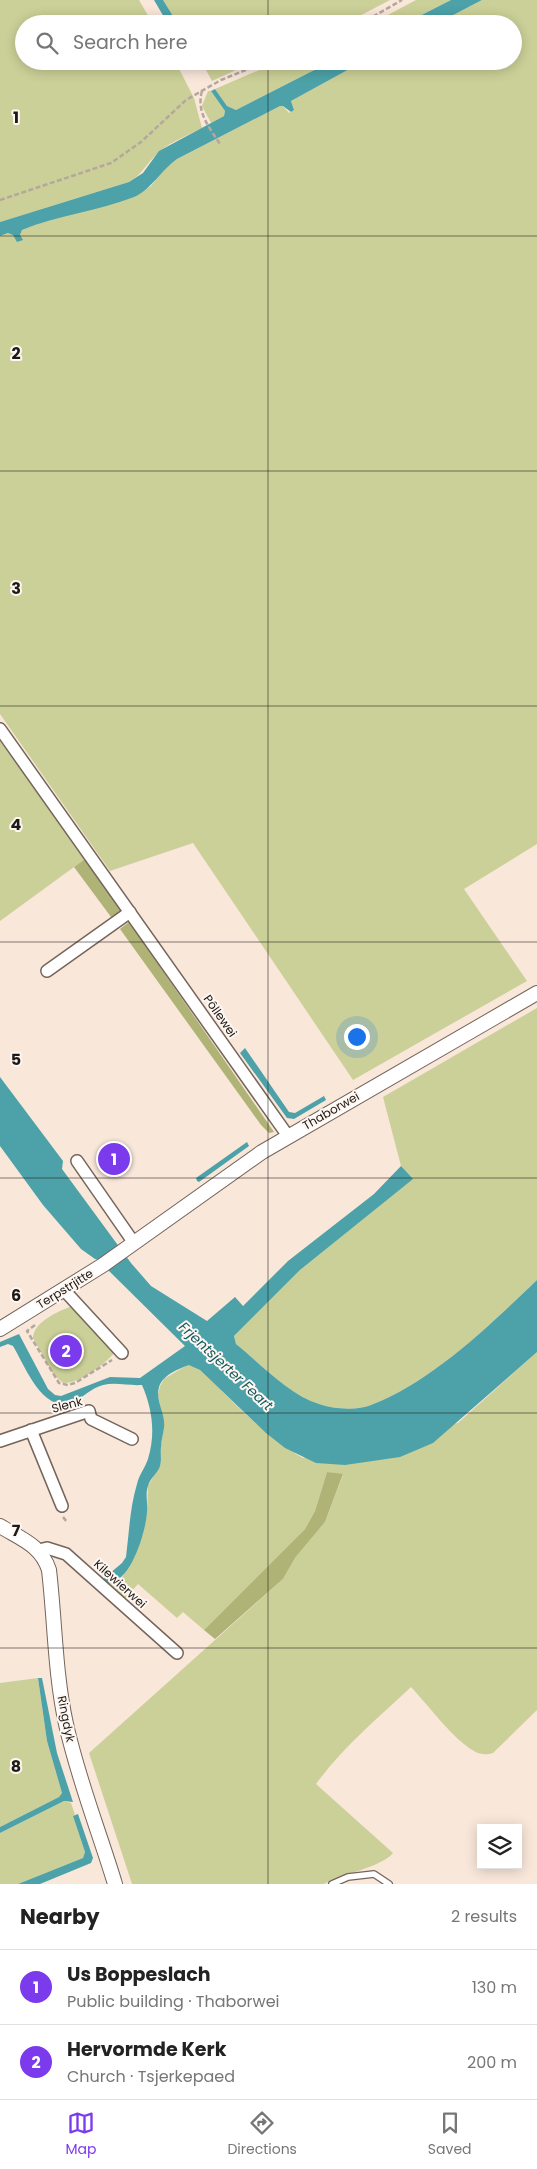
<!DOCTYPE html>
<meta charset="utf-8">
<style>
:root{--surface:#fff;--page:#f6f6f6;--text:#222;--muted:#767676;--line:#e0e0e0;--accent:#7c3aed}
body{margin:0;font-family:Poppins,sans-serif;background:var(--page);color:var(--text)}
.controls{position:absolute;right:15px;bottom:15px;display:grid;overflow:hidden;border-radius:0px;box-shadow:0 2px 12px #0003}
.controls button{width:45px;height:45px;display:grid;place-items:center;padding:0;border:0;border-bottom:1px solid var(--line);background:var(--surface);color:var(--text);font:25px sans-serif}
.you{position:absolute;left:356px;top:1036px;width:18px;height:18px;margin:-12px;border:4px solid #fff;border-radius:50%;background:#1a73e8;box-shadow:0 0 0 8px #1a73e833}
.badge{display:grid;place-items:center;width:32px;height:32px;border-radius:50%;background:var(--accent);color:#fff;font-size:16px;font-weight:700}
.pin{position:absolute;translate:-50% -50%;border:2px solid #fff;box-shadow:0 1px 5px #0006}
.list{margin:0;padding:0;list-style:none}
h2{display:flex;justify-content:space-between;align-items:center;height:65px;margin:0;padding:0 20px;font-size:21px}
h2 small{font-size:16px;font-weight:400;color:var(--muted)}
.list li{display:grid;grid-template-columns:32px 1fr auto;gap:15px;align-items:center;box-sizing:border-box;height:75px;padding:0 20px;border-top:1px solid var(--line)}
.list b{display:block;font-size:19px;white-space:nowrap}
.list p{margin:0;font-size:16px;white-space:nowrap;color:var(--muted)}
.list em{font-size:16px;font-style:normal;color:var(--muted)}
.icon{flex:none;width:28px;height:28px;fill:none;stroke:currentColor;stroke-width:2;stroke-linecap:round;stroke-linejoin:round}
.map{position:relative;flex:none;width:537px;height:1884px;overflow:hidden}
.search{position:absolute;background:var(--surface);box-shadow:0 2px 12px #0003;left:15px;right:15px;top:15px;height:55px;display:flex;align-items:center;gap:12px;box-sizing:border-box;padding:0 18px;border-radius:28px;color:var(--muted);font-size:19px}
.sheet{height:215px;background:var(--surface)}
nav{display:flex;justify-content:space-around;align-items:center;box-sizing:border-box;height:70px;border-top:1px solid var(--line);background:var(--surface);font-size:14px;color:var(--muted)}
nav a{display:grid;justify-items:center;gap:2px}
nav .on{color:var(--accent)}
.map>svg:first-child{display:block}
.green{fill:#cbd098}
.forest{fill:#afb376}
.water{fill:#4ca2a8}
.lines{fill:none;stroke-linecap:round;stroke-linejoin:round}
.service-casing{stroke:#75655a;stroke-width:8}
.minor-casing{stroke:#75655a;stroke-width:14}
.tertiary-casing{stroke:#75655a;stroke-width:16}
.path{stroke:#b5a79d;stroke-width:2.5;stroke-dasharray:5 2.5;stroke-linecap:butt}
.service{stroke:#fff;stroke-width:5.5}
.minor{stroke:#fff;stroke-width:11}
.tertiary{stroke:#fff;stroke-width:14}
.grid{fill:none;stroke:#1f1915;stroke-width:1;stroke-opacity:0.55}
.labels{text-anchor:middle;stroke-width:4;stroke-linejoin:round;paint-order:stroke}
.street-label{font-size:12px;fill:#1f1915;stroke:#fef6f1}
.water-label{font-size:14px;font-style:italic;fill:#105a5f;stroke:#fef6f1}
.grid-label{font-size:16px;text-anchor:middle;font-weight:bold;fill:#1f1915;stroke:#fef6f1;stroke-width:4;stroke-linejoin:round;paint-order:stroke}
</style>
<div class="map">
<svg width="537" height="1884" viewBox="0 0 537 1884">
<rect width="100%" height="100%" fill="#f9e7da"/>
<g class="green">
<path d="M 0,0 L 139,0 L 153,24 L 24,24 L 24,61 L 175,61 L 194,98 L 202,128 C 185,137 166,143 154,157 C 145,166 141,175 129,182 L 0,222 Z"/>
<polygon points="163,0 390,0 344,24 178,24"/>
<polygon points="416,0 451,0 404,24 371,24"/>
<polygon points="482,0 537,0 537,844 464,889 527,981 353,1080 193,843 110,871 0,714 0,236 8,233 20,235 22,230 40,223 135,196 151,186 166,167 177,159 280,106 283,106 289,113 294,110 291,101 364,61 513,61 513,24 436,24"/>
<polygon points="201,61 256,61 212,81"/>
<polygon points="280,61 332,61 236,110 227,106 215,89"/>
<polygon points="208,91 211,91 225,111 224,116 211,123 202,106"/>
<polygon points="0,741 85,859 0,921"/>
<path d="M 537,1008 L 537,1280 C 491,1324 432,1382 371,1405 C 356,1411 334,1409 319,1404 C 288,1394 261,1364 236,1344 L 234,1336 L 300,1270 L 412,1179 L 401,1166 L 383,1097 Z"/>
<path d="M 72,1306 L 115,1352 C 105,1364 79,1384 63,1383 L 53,1374 L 33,1338 C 33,1322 59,1311 72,1306 Z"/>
<path d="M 537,1352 L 537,1710 L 493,1753 C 487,1755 480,1755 474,1751 C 454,1740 428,1705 411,1687 C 379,1717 342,1748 316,1784 L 393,1853 C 383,1866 341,1875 324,1884 L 132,1884 L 89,1753 L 283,1579 L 295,1558 L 325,1522 L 343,1475 L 327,1472 L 315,1511 L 305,1529 L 204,1630 L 183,1612 L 177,1618 L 138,1584 L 122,1602 L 100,1581 L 103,1579 L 104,1581 L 121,1579 L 134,1557 L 139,1544 L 147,1512 L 148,1486 L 161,1463 L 160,1450 L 164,1427 L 158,1395 L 160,1386 L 164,1379 L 189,1364 L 200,1370 C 233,1401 264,1436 303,1458 L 458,1423 Z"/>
<polygon points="38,1678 47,1741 62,1793 59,1797 0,1827 0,1683"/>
<polygon points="64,1801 71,1803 75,1815 73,1816 85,1852 83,1858 18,1884 0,1884 0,1833"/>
</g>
<g class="forest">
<polygon points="85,859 124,913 114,921 74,867"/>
<polygon points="129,922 274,1132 269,1133 261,1125 120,929"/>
<polygon points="327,1472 343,1474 325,1522 295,1558 283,1579 215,1639 204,1630 305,1529 315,1511"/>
</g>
<g class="water">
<polygon points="154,0 163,0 178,24 168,24"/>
<polygon points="451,0 482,0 436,24 404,24"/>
<path d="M 332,61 L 364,61 L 291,101 L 294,110 L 291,112 L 283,106 L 280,106 L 177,159 C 161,170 152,189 134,197 C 98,211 58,215 22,230 L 20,235 L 23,240 L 17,242 L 13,235 L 8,233 L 0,236 L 0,222 L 129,182 L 143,173 L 159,151 L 224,116 L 225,111 L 211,91 L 215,89 L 227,106 L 236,110 Z"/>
<polygon points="245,1048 289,1112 295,1113 324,1096 326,1100 294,1119 287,1118 240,1053"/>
<path d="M 0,1077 L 63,1161 L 62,1169 L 131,1263 L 151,1286 L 207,1321 L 235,1297 L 243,1306 L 288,1261 L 374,1194 L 401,1166 L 413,1179 L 300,1270 L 234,1336 L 236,1344 C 261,1364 288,1394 319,1404 C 334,1409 356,1411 371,1405 C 432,1382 491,1324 537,1280 L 537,1352 L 433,1443 L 400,1457 L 345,1465 L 316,1463 L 285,1448 L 266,1433 L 200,1370 L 189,1365 C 178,1369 163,1375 159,1387 C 155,1401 166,1414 164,1428 C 163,1435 161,1441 161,1447 C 160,1454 162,1460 160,1466 C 158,1473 150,1478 148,1486 C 145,1494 148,1504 147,1512 C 146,1531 130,1586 106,1583 L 103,1579 L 122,1563 L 126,1557 C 129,1533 130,1507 137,1484 C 139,1475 145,1468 148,1459 C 156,1433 152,1408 142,1385 C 129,1386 116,1382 103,1385 C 91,1388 84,1397 73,1402 C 43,1415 25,1366 13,1346 L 8,1344 L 0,1347 L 0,1342 L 19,1334 L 48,1389 L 55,1395 L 61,1396 L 110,1377 L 140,1378 L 185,1346 L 107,1269 L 101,1260 L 95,1259 L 81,1249 L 43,1205 L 0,1146 Z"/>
<polygon points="247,1142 249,1146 199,1182 197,1181 196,1178"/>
<polygon points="38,1678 42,1678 57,1753 73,1802 64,1801 0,1833 0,1827 59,1797 62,1793 47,1741"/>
<polygon points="78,1814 93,1858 91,1863 40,1884 18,1884 83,1858 85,1852 73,1816"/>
</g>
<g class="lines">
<defs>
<polyline id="service" points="332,1884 348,1877 374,1874 389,1884"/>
<g id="minor">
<polyline points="0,729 288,1136"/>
<polyline points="47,971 130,912"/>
<polyline points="77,1161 134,1243"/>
<polyline points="64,1290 122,1353"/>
<polyline points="31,1430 62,1506"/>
<polyline points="0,1441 89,1411 91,1419 132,1439"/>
<polyline points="39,1550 47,1548 66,1554 177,1653"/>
</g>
<g id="tertiary">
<polyline points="0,1329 103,1265 262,1152 537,993"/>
<path d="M 0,1526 C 21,1539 41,1545 49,1570 C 55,1622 55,1674 66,1724 C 78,1779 99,1831 115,1884"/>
</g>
</defs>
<use href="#service" class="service-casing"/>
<use href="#minor" class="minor-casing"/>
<use href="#tertiary" class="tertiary-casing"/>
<g class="path">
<polyline points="360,24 402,0"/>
<path d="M 202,91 C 196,112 209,127 220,144"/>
<polyline points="0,200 111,163 141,142 186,100 221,80 268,61"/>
<polyline points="35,1325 27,1331 59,1383 68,1385 75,1383 112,1360"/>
<polyline points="63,1517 67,1522"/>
</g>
<use href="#service" class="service"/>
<use href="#minor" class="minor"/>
<use href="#tertiary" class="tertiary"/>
</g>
<path class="grid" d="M 268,0 L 268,24M 268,61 L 268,1884M 0,236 L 537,236M 0,471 L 537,471M 0,706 L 537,706M 0,942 L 537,942M 0,1178 L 537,1178M 0,1413 L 537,1413M 0,1648 L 537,1648"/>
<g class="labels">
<g class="street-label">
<text transform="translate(220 1016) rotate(55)" y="4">Pôllewei</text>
<text transform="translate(331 1111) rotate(-30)" y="4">Thaborwei</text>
<text transform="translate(65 1289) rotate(-32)" y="4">Terpstrjitte</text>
<text transform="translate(67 1405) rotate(-15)" y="4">Slenk</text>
<text transform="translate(120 1584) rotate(42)" y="4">Kilewierwei</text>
<text transform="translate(66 1719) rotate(79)" y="4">Ringdyk</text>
</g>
<g class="water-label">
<text transform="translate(226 1366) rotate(43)" y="5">Frjentsjerter Feart</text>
</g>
</g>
<g class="grid-label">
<text x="16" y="123">1</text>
<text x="16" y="359">2</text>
<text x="16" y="594">3</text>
<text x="16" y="830">4</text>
<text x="16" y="1065">5</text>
<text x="16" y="1301">6</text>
<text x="16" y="1536">7</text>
<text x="16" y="1772">8</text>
</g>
</svg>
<div class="controls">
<button><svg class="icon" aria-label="layers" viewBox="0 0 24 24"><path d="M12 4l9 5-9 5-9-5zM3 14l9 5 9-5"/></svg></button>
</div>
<div class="you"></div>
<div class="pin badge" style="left:114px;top:1159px">1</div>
<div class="pin badge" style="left:66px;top:1351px">2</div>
<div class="search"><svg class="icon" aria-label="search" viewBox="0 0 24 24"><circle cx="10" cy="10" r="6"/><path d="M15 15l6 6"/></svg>Search here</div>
</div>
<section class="sheet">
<h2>Nearby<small>2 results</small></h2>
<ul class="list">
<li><span class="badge">1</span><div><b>Us Boppeslach</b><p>Public building · Thaborwei</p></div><em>130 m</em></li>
<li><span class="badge">2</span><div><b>Hervormde Kerk</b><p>Church · Tsjerkepaed</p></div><em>200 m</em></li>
</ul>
</section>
<nav>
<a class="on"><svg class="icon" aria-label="map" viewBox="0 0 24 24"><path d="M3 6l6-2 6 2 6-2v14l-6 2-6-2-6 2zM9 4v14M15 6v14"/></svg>Map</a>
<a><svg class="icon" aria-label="directions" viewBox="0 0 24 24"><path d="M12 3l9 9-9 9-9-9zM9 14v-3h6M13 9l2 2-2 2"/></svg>Directions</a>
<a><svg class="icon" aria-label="saved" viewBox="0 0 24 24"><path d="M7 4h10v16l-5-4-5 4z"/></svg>Saved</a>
</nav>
